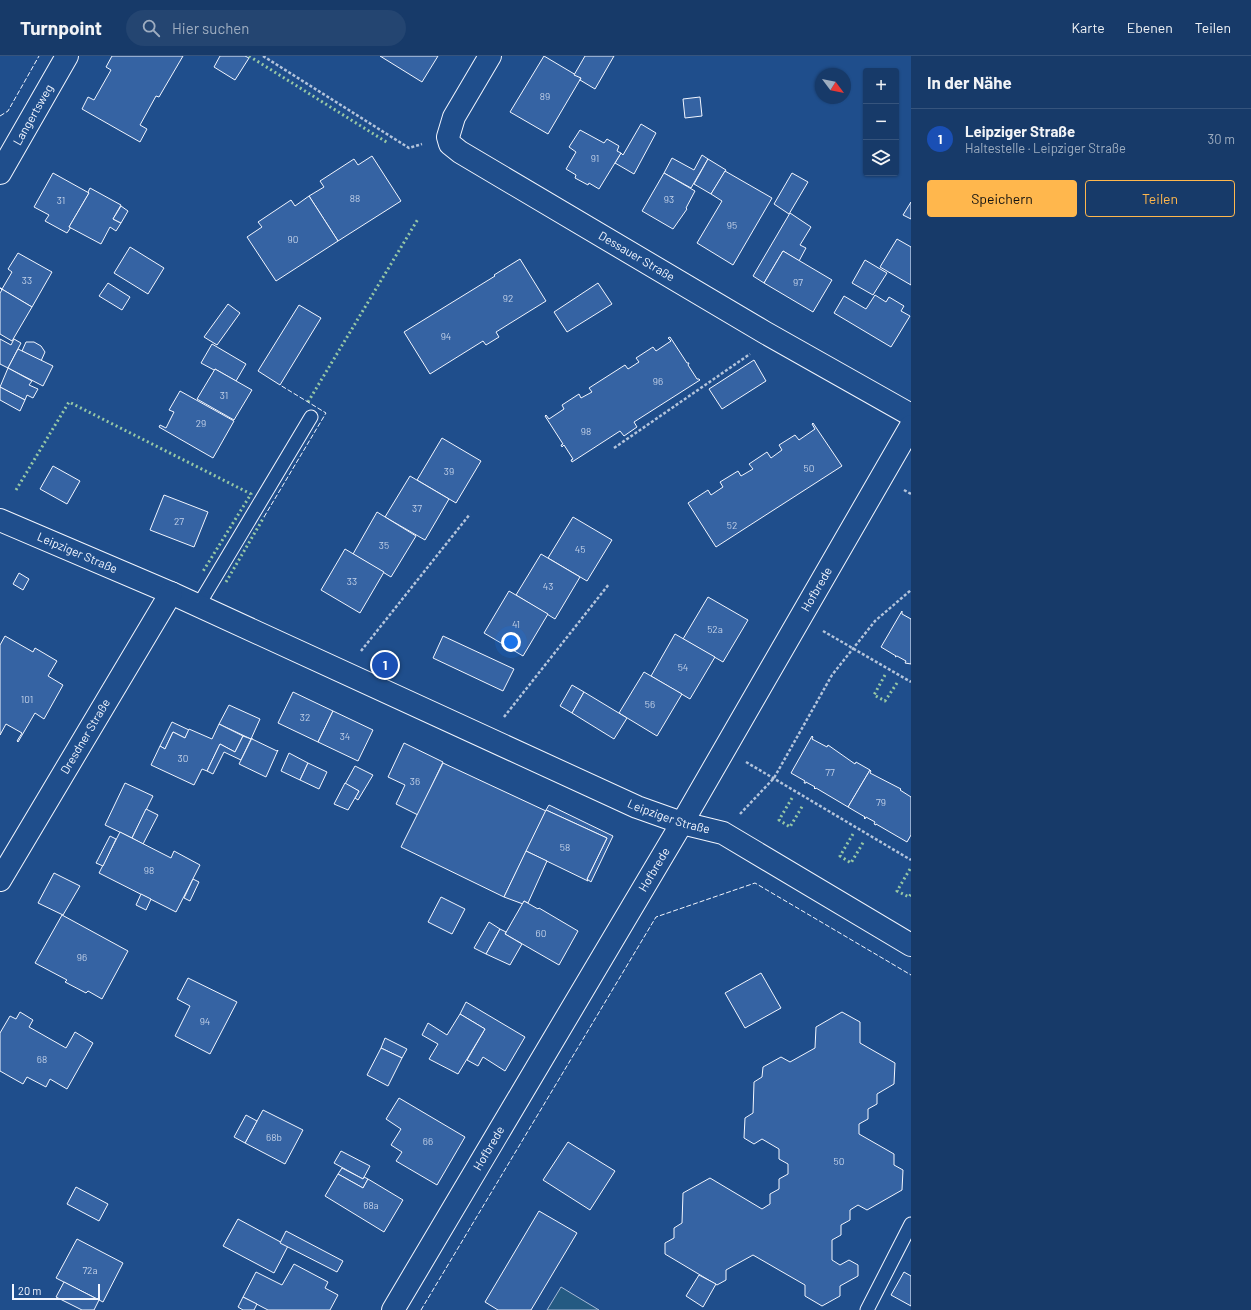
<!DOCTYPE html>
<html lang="de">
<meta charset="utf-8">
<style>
:root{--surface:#173a69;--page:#244571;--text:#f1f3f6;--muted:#9eadc0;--line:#36547d;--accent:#ffb74d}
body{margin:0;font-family:Barlow,sans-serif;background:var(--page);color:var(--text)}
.controls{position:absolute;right:12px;top:12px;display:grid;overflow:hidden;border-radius:4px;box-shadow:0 1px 3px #0004}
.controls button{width:36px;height:36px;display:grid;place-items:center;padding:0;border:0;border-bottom:1px solid var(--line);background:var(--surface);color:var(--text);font:20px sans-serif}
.compass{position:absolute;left:815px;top:12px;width:36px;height:36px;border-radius:50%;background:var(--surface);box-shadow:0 1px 3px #0004;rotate:122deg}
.scale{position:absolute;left:12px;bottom:10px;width:88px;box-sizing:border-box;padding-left:4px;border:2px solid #f2f6ff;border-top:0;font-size:11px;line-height:14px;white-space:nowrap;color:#f2f6ff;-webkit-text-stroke:3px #1f4e8c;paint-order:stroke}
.you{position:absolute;left:511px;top:586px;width:14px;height:14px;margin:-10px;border:3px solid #fff;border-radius:50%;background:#1a73e8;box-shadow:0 0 0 6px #1a73e833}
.badge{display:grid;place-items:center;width:26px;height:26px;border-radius:50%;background:var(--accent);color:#fff;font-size:13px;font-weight:700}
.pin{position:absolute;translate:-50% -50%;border:2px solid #fff;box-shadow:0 1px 4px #0006}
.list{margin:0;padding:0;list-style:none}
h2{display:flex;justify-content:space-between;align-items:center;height:52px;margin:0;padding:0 16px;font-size:17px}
h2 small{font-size:13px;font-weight:400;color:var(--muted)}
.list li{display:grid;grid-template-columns:26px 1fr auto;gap:12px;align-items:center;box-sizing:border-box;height:60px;padding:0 16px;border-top:1px solid var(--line)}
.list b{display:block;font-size:15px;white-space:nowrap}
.list p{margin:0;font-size:13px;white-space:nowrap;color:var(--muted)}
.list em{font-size:13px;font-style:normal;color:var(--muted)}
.actions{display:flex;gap:8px;padding:12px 16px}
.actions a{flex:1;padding:9px 0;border:1px solid var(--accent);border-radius:4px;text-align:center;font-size:14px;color:var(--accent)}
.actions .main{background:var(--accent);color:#111}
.icon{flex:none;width:22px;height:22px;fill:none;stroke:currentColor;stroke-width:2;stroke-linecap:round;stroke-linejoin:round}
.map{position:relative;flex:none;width:911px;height:1254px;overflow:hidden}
header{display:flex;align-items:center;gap:24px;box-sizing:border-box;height:56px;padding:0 20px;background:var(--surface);border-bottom:1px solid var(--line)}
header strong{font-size:19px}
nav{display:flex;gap:22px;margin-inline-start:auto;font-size:14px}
.search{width:280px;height:36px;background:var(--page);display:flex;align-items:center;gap:10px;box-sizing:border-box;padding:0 14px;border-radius:22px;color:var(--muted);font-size:15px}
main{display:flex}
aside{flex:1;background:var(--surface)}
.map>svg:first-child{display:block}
.green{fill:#245a82;stroke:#a8bbd7}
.building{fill:#3563a3;stroke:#f2f6ff}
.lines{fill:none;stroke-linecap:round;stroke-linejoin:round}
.service-casing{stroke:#f2f6ff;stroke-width:15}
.minor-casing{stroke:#f2f6ff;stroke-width:24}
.path{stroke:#b3c4dc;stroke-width:2.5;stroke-dasharray:3 2;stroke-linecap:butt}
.service{stroke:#1f4e8c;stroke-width:13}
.minor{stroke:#1f4e8c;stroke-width:22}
.hedge{stroke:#97c8a6;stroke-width:3;stroke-dasharray:2 3;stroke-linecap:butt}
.fence{stroke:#f2f6ff;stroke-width:1;stroke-dasharray:5 2;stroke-linecap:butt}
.labels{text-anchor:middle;stroke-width:3;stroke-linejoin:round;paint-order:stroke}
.number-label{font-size:10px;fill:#c3d1e8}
.street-label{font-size:12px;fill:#f2f6ff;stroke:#1f4e8c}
</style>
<header>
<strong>Turnpoint</strong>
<div class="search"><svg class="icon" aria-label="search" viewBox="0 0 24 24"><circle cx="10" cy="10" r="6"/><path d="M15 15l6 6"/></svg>Hier suchen</div>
<nav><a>Karte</a><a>Ebenen</a><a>Teilen</a></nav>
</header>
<main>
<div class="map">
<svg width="911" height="1254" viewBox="0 0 911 1254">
<rect width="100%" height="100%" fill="#1f4e8c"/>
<polygon class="green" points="561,1231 599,1254 547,1254"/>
<g class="building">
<polygon points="112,0 183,0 159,41 156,40 140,69 147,73 140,86 82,53 88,41 94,44 111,14 106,11"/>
<polygon points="220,0 245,0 249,2 235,24 214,11"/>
<polygon points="380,0 438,0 422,26"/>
<polygon points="544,0 581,22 548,78 510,56"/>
<polygon points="585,0 614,0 595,33 580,24 581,22 574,19"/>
<polygon points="700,41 702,60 685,62 683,43"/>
<polygon points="641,68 656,77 634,118 615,107 621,97 623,99"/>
<polygon points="580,74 604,87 607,83 619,90 617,95 621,97 599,133 589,127 588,129 575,122 576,119 566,113 576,96 569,91"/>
<polygon points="702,99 708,103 691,132 664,117 672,102 694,114"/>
<polygon points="372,100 401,145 338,185 309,140 324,131 320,125 354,103 358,109"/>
<polygon points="708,103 726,114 711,138 694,128"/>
<polygon points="725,115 772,142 733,209 697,187 722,145 711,138"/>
<polygon points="53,117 89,137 69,171 71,171 67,177 45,165 49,159 34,151"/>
<polygon points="664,117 695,135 686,152 687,153 673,173 642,155"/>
<polygon points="792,117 808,126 789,158 774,148"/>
<polygon points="90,132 121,149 113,163 121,167 116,175 110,171 101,188 69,171 89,137 88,136"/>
<polygon points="309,140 338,185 276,225 247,181 262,171 258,166 291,144 295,150"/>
<polygon points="911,146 911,163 903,159"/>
<polygon points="121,150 128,155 121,167 113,163"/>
<polygon points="790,157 811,171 800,189 806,192 799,205 783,195 764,227 753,220"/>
<polygon points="897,183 911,191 911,229 880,211"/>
<polygon points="130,191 164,212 148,238 114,217"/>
<polygon points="783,195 832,224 813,256 764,227"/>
<polygon points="18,197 52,216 32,251 0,232 2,233 12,216 8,213"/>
<polygon points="520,203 546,245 496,276 499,281 486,289 483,285 430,318 404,276 495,220 494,219"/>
<polygon points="865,204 887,217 873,239 852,227"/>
<polygon points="108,227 130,241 122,254 99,240"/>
<polygon points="598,227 612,248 567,276 554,256"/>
<polygon points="0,232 32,251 12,285 0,278 0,237 2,234"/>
<polygon points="875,239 886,246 889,241 904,250 901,255 910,260 891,291 834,257 844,240 866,253"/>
<polygon points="228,248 240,257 217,289 204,281"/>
<polygon points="299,249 321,262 280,329 258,315"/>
<polygon points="670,281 687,307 689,307 688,309 697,323 699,323 700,324 634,366 637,371 624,380 620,375 572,406 571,404 573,403 564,389 562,391 561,389 563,388 545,360 546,359 549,363 564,353 562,349 579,338 581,342 592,336 589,332 625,309 628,313 639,306 636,302 653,291 656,295 671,285 668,282"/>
<polygon points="0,283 11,289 14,283 21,287 8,312 0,308"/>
<polygon points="26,286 34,286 41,290 45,296 41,305 22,295"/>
<polygon points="212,288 246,308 236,325 215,313 214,314 201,307"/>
<polygon points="18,293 53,310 43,330 8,312"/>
<polygon points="754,304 766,325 722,353 709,333"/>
<polygon points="8,312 32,325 29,329 38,333 33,342 27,339 25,344 0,331"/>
<polygon points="215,313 252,334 234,364 197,343"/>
<polygon points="0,331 25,344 20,355 0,344"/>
<polygon points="180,335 234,365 213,402 159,371 160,369 166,372 174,356 169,354"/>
<polygon points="813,367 842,410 716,491 688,447 708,434 711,439 723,431 720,426 738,415 741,420 753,413 749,408 767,396 771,402 782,394 779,389 795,379 799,384 815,373 812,368"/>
<polygon points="442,382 481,405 456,447 417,424"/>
<polygon points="53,410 80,425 67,448 40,433"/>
<polygon points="410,420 449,443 425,484 385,461"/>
<polygon points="164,439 208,456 194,491 150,474"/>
<polygon points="377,456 416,480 391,521 353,498"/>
<polygon points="573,461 612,484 587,525 548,502"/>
<polygon points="345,493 384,516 360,557 321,534"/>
<polygon points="541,498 580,521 555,563 516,539"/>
<polygon points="19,517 29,523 23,534 13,528"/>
<polygon points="509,535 548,558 523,600 484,577"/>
<polygon points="708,541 748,564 723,606 683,583"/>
<polygon points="902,555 902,558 911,563 911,608 905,607 906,605 897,600 895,601 896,600 881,591"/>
<polygon points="675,578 715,601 690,643 651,620"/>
<polygon points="5,580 33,596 35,592 57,605 48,620 63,629 44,663 35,657 18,686 17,685 22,677 6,668 0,679 0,589"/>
<polygon points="443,580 514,613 503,635 433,602"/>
<polygon points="644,616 682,638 657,680 619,657"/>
<polygon points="572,629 584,636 572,657 560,650"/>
<polygon points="293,636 333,655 318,686 278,667"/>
<polygon points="584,636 627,662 614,683 572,657"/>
<polygon points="229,649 260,663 251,683 219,668"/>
<polygon points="333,655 373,674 358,705 318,686"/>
<polygon points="172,666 189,674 185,682 173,676 165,693 160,690"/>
<polygon points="219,668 243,680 235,696 220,688 207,715 202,713 194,729 151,709 160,690 165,693 173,676 185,682 189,673 212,683"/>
<polygon points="243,680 251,683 241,704 224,696 213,718 207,715 220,688 235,696"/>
<polygon points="812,680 813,681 812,683 827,691 828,689 855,708 856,706 870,714 848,751 816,732 815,733 814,732 815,731 806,726 806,727 804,727 805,725 791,717"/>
<polygon points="252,682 252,683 277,695 278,694 266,721 239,708"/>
<polygon points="404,687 443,706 418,759 396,748 405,729 388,721"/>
<polygon points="289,697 308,707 300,724 281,715"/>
<polygon points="308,707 327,716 319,733 300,724"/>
<polygon points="443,707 546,755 504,841 401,791"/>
<polygon points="355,710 373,719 358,744 355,742 359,735 345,728"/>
<polygon points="870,714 871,715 870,717 901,733 900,734 911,741 911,779 907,786 876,768 876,769 874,768 875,766 866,761 865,763 864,762 865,761 848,751"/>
<polygon points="125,727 153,740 132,782 105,769"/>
<polygon points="345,727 359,735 348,754 334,748"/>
<polygon points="549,749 613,780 591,826 587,823 607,782 546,754"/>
<polygon points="146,753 158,759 143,788 132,782"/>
<polygon points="546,754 607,782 587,823 588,825 526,795"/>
<polygon points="120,776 171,802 174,795 200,809 176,856 99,817"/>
<polygon points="110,780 116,783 103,810 96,807"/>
<polygon points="526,795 547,805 528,847 524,845 523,848 504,841"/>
<polygon points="54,817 80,830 63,859 38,847"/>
<polygon points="193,823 199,826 190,845 184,842"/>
<polygon points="141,838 151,843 146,854 136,849"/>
<polygon points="441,841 465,853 452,878 428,866"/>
<polygon points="524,845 538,853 539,852 578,875 559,909 505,878"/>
<polygon points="62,859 128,895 102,943 88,935 86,937 65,926 67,924 35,907"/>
<polygon points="489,866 500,873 486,898 474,892"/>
<polygon points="500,873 506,876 505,878 522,888 510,909 486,898"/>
<polygon points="761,917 781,952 745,972 725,937"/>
<polygon points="188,922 237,946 210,998 175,980 190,950 177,943"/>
<polygon points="466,946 525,981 505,1015 483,1001 478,1010 467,1004 485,973 460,958"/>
<polygon points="20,956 33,964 29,971 66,992 75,976 93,987 67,1033 50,1023 46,1031 27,1021 23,1028 0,1015 0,977 10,960 16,963"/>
<polygon points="842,956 860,966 860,987 895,1007 894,1028 877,1038 877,1048 868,1053 868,1063 859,1068 859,1078 894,1098 894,1109 903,1114 902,1134 867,1154 858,1149 850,1154 850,1164 841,1169 841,1179 832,1184 832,1204 840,1209 849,1204 858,1209 858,1220 840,1230 840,1240 822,1250 805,1240 805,1229 753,1199 726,1214 726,1224 717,1229 665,1198 665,1187 674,1182 674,1172 682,1167 683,1137 710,1122 762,1153 770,1148 770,1138 779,1133 779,1123 788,1118 788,1108 779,1103 779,1093 762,1083 754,1088 744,1082 745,1062 753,1057 754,1026 762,1021 763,1011 781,1001 790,1006 815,992 816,971"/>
<polygon points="460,958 485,973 458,1018 429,1003 438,988 422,979 428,967 447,979"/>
<polygon points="385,982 407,993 402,1002 381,992"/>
<polygon points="381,992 402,1002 388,1030 367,1019"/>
<polygon points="399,1042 465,1081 437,1129 396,1105 402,1096 391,1089 401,1073 386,1063"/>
<polygon points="263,1054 303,1074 285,1108 245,1087"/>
<polygon points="246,1059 257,1065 245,1087 234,1081"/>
<polygon points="568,1086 615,1115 590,1154 543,1124"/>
<polygon points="341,1095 370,1110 363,1123 334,1107"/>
<polygon points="342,1112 363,1123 364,1121 368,1123 363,1132 338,1118"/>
<polygon points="338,1118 363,1132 368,1123 403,1144 384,1176 325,1140"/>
<polygon points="76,1131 108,1148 99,1165 67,1148"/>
<polygon points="539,1155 577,1177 531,1254 498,1254 485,1246"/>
<polygon points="238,1163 288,1190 274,1217 223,1190"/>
<polygon points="286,1175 343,1205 337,1216 280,1187"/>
<polygon points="77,1183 123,1207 103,1246 56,1222"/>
<polygon points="294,1208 328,1226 325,1232 338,1239 330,1254 268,1254 243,1241 256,1216 282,1229"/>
<polygon points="904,1216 911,1220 911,1250 891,1239"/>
<polygon points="699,1219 716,1228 703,1251 686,1240"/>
<polygon points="64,1226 99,1244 94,1254 82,1254 56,1241"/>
<polygon points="243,1241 257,1248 254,1254 243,1254 238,1251"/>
</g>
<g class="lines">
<defs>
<g id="service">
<polyline points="198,550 311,361"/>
<polyline points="867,1254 911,1168"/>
</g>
<g id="minor">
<path id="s1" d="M 490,0 L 454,61 L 448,81 L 450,88 L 460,96 L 764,276 L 911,359"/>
<path id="s2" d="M 0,117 L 67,0"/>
<path id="s3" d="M 0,464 L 171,537 L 637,751 L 682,767 L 723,777 L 911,889"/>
<path id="s4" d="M 0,824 L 171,537"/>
<path id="s5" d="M 393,1254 L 682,767 L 911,370"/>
</g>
</defs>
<use href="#service" class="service-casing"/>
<use href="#minor" class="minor-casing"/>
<g class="path">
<polyline points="263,0 409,92 422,88"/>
<polyline points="614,392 750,298"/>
<polyline points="904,434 911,438"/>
<polyline points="823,575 911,626"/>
<polyline points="361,595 470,458"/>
<polyline points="504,661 609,528"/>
<polyline points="746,706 911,804"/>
<polyline points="740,758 774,722 832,619 875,565 911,534"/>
</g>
<use href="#service" class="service"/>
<use href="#minor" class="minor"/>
<g class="hedge">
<polyline points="249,0 388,87"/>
<polyline points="308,346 418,163"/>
<polyline points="16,434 69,346 251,438 202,517"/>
<polyline points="226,526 264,461"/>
<polyline points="885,619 874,639 885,645 897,627"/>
<polyline points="792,742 779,764 790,771 803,749"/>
<polyline points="853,778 840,800 851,807 864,785"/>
<polyline points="910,813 897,835 909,841 911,838"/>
</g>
<g class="fence">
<polyline points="0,60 8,55 39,0"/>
<polyline points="264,461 326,357 280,329"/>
<polyline points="421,1254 656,861 755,827 911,919"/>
</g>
</g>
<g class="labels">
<g class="number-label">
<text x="545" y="44">89</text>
<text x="595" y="106">91</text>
<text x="355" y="146">88</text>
<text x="669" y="147">93</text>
<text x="61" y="148">31</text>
<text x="732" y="173">95</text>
<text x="293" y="187">90</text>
<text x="27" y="228">33</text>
<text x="798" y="230">97</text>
<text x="508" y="246">92</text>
<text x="446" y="284">94</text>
<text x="658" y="329">96</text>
<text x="224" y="343">31</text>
<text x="201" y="371">29</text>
<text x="586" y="379">98</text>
<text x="809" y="416">50</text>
<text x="449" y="419">39</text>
<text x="417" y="456">37</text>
<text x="179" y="469">27</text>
<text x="732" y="473">52</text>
<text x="384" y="493">35</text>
<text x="580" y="497">45</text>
<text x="352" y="529">33</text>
<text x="548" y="534">43</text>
<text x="516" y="572">41</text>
<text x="715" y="577">52a</text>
<text x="683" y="615">54</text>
<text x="27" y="647">101</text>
<text x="650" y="652">56</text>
<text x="305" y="665">32</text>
<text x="345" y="684">34</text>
<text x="183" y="706">30</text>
<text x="830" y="720">77</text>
<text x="415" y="729">36</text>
<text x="881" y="750">79</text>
<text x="565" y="795">58</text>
<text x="149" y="818">98</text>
<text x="541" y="881">60</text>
<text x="82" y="905">96</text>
<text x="205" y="969">94</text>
<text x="42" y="1007">68</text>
<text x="274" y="1085">68b</text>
<text x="428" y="1089">66</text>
<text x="839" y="1109">50</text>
<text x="371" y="1153">68a</text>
<text x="90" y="1218">72a</text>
</g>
<g class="street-label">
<text dy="4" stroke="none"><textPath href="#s2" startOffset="67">Langertsweg</textPath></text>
<text dy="4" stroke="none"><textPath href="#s1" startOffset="317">Dessauer Straße</textPath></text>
<text dy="4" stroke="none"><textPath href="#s3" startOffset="84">Leipziger Straße</textPath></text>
<text dy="4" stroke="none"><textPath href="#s5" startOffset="836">Hofbrede</textPath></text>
<text dy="4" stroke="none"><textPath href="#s4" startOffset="167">Dresdner Straße</textPath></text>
<text dy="4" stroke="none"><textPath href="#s3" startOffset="732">Leipziger Straße</textPath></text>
<text dy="4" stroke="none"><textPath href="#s5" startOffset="512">Hofbrede</textPath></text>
<text dy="4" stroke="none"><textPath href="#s5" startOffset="188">Hofbrede</textPath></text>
</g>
</g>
</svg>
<div class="controls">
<button>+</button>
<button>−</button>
<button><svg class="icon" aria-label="layers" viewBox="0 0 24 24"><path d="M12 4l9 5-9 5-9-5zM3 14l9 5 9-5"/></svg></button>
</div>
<svg class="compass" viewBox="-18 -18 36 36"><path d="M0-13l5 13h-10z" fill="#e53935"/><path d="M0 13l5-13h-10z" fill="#9eadc0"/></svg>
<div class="scale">20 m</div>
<div class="you"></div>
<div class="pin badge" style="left:385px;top:609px;background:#1a4fb4">1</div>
</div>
<aside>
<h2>In der Nähe<small></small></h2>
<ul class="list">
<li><span class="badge" style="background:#1a4fb4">1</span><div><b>Leipziger Straße</b><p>Haltestelle · Leipziger Straße</p></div><em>30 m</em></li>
</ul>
<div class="actions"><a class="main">Speichern</a><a>Teilen</a></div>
</aside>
</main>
